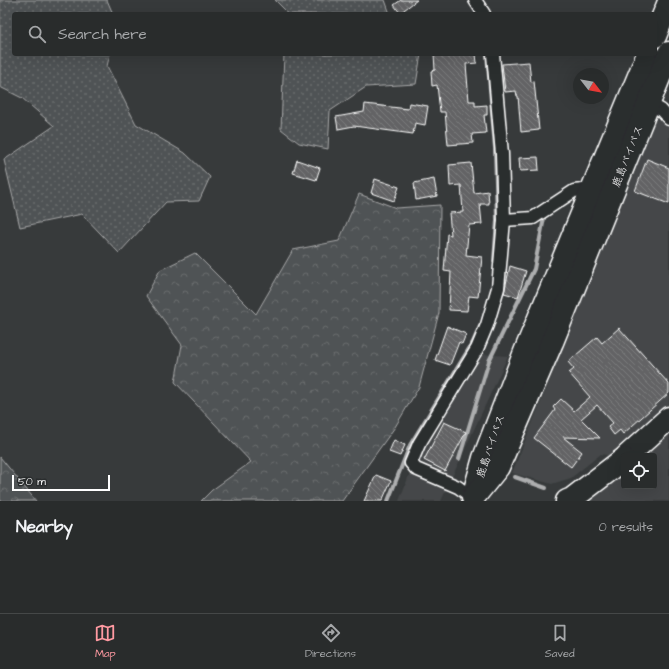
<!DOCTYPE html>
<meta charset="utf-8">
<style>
:root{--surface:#292c2c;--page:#353838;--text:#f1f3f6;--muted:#a5a7a9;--line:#454848;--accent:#ff9aa2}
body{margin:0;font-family:"Architects Daughter","Klee One",sans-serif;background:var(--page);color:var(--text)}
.controls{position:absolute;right:12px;bottom:12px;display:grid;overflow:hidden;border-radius:4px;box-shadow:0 4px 16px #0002}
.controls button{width:36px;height:36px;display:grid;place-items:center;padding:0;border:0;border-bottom:1px solid var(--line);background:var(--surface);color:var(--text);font:20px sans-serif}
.compass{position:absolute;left:573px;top:68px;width:36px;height:36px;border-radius:50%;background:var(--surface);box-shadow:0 4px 16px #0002;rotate:121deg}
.scale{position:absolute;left:12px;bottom:10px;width:98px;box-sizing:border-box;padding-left:4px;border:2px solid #fff;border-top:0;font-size:11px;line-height:14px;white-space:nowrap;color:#fff;-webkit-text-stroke:3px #2a2d2e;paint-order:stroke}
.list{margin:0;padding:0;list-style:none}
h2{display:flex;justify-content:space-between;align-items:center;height:52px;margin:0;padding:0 16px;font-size:17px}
h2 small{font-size:13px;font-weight:400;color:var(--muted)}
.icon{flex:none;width:22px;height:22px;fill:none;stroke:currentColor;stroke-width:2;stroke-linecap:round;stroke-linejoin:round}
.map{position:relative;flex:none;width:669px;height:501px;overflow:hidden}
.search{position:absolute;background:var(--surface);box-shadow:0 4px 16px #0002;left:12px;right:12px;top:12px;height:44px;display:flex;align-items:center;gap:10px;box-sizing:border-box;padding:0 14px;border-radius:4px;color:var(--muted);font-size:15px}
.sheet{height:112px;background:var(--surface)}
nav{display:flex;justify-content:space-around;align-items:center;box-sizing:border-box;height:56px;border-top:1px solid var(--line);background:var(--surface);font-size:11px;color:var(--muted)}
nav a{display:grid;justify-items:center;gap:2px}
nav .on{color:var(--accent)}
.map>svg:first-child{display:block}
.built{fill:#444748}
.grass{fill:url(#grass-dots);stroke:#a8a9aa}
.forest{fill:url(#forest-crowns);stroke:#a8a9aa}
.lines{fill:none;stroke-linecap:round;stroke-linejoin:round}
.stream{stroke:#adaeaf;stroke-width:4}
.building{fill:url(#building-back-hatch);stroke:#fff}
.street-casing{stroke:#fff;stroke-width:15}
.highway-casing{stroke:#fff;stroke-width:25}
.street{stroke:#2a2d2e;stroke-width:12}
.highway{stroke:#2a2d2e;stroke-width:22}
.labels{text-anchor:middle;stroke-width:3;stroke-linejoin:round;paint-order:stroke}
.street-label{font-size:11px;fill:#fff;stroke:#2a2d2e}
</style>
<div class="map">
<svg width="669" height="501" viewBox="0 0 669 501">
<defs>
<pattern id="grass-dots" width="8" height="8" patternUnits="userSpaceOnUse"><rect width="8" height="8" fill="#505354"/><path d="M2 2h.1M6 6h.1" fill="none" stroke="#6a6d6e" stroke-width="1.8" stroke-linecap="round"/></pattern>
<pattern id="forest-crowns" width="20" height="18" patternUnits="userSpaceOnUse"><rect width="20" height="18" fill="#505354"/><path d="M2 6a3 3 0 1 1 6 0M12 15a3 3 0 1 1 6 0" fill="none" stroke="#6a6d6e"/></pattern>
<pattern id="building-back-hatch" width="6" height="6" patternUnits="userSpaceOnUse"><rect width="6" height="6" fill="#636465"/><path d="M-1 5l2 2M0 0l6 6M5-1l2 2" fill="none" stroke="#7a7b7c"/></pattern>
</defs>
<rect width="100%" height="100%" fill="#373a3b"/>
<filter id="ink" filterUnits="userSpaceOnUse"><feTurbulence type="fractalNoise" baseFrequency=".025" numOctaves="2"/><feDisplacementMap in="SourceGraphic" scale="8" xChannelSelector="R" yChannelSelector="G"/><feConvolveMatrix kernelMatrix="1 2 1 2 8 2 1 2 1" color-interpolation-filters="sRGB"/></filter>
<g filter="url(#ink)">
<g class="built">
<polygon points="660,116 669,125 669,404 611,456 601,454 571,478 552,484 512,473 654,122"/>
<polygon points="479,354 508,356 441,501 399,501 422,442"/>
<polygon points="669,430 669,501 590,501 624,471 624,486 654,486 654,456 640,456"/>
</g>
<g class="grass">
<polygon points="0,0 107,0 113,14 14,14 14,54 110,54 107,66 136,124 185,153 210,177 199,201 166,202 119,253 82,214 20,227 4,160 54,126 22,98 0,87"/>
<polygon points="275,0 385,0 390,14 286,14 286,11"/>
<polygon points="284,54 421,54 416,84 366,87 330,111 328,149 299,143 281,129"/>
</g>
<g class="forest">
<polygon points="359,194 396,208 440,205 439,313 419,387 395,427 342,501 201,501 212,490 251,462 175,382 182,345 146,296 160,270 195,253 256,314 293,250 339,241"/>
<polygon points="0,457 36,501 0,501"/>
</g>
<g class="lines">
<g class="stream">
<polyline points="487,54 495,148 497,220 494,261"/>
<polyline points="459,459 489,361 534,269 544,218"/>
<polyline points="515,477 546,488"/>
<polyline points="388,501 410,445 473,342 480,326"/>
</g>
</g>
<g class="building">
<polygon points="401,0 417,0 400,13 394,5"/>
<polygon points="434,54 476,54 477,63 466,64 469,101 475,101 475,106 487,105 487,115 484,115 486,133 472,134 473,143 448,145 445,112 440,112 437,85 432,86 431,71 435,70"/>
<polygon points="529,62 531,82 534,81 539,130 521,132 518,96 517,96 516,91 505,92 502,64"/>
<polygon points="409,103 428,106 425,125 415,123 413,134 354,126 338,129 336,117 364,112 365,104 408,109"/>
<polygon points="538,157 539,170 520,171 519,158"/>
<polygon points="647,159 669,168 669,204 635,191"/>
<polygon points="297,160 320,168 316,180 293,173"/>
<polygon points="471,163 474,193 488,191 489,204 480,204 482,224 469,225 466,255 482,257 478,297 469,296 467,311 449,310 451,272 444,271 447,234 451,235 449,213 463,212 461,185 450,186 449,165"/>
<polygon points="375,179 399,187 394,201 371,193"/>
<polygon points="434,179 437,196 416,200 414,183"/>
<polygon points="510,266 526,271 518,297 504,293"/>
<polygon points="447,326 466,334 462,344 459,342 450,365 435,360"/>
<polygon points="619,328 669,384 669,393 623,434 620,430 614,435 608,427 613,423 597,405 581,419 600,438 563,437 582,452 571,467 534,438 555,410 553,407 561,399 574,411 590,397 569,373 574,369 568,362 597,337 602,343"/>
<polygon points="444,422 466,432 445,471 424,460"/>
<polygon points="394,440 405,445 400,456 389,452"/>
<polygon points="376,475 391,481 382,501 364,501"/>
</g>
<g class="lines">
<defs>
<g id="street">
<polyline points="475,0 484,14"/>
<polyline points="645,101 661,110 669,119"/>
<polyline points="504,220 533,218 574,191 592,189"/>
<polyline points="473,498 458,487 416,469 411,463 419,444 477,349 487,325 498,288 504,220 502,154 493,54"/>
</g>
<g id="highway">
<polyline points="655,36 669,2"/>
<polyline points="627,456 669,418"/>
<polyline points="475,490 484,458 525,352 648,54"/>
<polyline points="473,498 498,467 552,342 669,53"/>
<polyline points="567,501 572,499 624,459"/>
</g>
</defs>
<use href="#street" class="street-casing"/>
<use href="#highway" class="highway-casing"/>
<use href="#street" class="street"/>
<use href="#highway" class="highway"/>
</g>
</g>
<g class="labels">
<g class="street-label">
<text transform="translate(627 156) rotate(-68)" y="4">鹿島バイパス</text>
<text transform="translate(490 446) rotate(-71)" y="4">鹿島バイパス</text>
</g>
</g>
</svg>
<div class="controls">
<button><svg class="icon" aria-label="locate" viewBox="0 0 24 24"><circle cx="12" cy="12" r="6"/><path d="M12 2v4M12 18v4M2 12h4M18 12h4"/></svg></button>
</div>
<svg class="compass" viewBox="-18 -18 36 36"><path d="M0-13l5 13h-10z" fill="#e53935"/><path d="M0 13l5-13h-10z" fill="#a5a7a9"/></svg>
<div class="scale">50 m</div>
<div class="search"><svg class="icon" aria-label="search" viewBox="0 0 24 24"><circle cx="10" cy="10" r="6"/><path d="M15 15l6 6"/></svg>Search here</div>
</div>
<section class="sheet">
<h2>Nearby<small>0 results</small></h2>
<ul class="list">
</ul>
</section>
<nav>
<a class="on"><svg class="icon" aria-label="map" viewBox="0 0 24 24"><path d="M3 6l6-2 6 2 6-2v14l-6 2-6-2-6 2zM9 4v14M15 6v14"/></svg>Map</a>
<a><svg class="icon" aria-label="directions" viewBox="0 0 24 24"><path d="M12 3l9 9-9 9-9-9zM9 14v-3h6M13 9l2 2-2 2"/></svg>Directions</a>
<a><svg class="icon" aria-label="saved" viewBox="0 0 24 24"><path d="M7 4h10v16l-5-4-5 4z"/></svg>Saved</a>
</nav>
